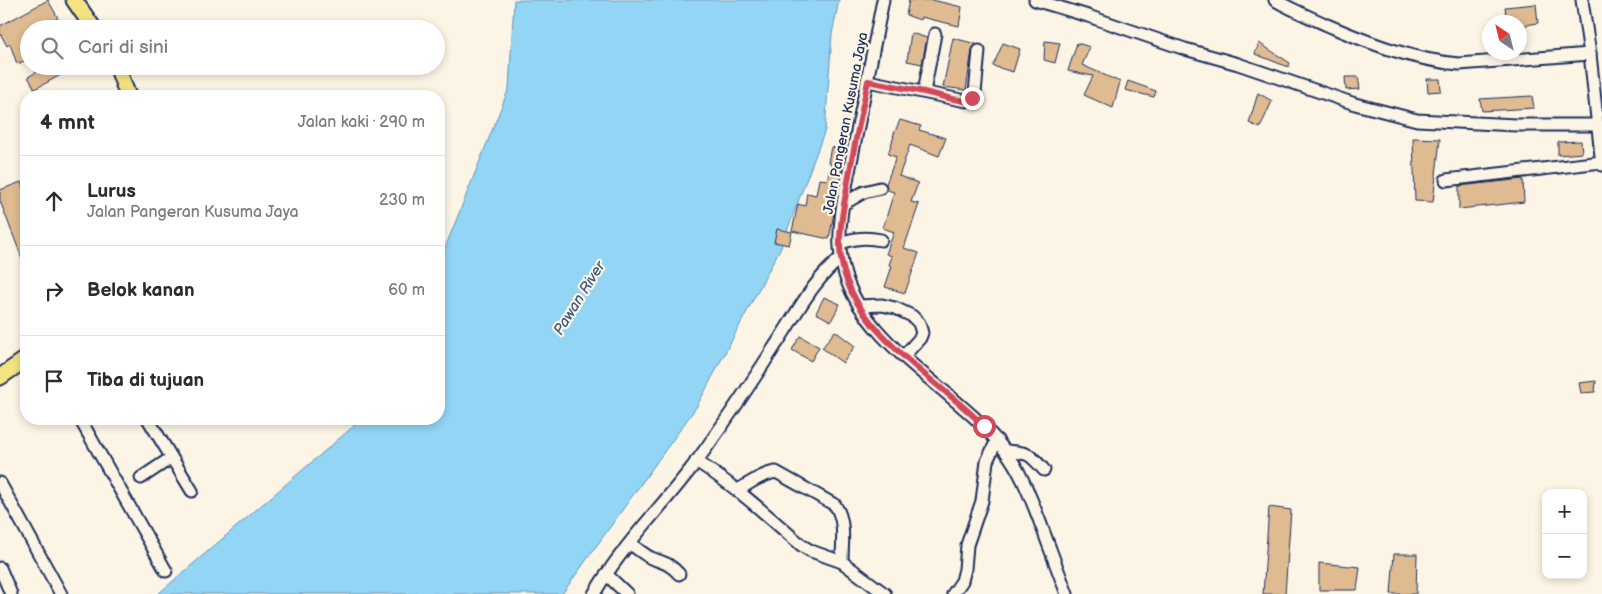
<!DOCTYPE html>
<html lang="id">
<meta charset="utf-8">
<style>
:root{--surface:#fff;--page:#f2f2f3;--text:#2b2b33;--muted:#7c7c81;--line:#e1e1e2}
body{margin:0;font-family:"Balsamiq Sans",sans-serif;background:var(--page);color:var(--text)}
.controls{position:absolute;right:15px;bottom:15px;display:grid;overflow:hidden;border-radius:10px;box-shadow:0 2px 8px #0003}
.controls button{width:45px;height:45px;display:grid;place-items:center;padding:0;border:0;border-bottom:1px solid var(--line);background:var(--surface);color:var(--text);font:25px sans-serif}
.compass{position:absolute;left:1482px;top:15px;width:45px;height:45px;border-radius:50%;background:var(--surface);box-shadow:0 2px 8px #0003;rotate:325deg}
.stop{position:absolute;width:15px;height:15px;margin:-11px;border:4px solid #d1495b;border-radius:50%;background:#fff}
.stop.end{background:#d1495b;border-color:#fff;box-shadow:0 1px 5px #0008}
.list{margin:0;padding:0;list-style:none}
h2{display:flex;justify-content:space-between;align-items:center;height:65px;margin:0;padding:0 20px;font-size:21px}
h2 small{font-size:16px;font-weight:400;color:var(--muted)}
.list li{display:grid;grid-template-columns:32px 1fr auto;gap:15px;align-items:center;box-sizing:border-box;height:90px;padding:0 20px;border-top:1px solid var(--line)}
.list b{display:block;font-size:19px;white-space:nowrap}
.list p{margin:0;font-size:16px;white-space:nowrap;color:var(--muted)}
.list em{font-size:16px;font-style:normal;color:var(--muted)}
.icon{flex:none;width:28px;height:28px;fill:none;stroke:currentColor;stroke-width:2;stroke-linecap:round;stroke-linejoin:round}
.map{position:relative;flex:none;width:1602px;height:594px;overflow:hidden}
.search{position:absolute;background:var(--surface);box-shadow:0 2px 8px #0003;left:20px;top:20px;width:425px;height:55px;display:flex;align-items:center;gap:12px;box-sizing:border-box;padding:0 18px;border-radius:28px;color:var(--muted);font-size:19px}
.panel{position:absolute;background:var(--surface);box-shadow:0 2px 8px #0003;left:20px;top:90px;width:425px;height:335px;border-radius:20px}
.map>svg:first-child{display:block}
.water{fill:#92d5f4;stroke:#6293b8}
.building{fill:#e0bb91;stroke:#1b2f5e}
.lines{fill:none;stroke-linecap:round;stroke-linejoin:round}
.minor-casing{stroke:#1b2f5e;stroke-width:15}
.major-casing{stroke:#1b2f5e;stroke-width:19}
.minor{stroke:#fcf5e5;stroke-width:11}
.major{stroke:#f5e382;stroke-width:15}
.route{stroke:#d1495b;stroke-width:6}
.labels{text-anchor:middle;stroke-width:4.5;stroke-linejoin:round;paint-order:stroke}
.street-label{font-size:14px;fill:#1b2f5e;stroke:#fcf5e5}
.water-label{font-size:15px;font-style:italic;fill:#395884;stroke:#fcf5e5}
</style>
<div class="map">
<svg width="1602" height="594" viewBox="0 0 1602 594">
<rect width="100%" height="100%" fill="#fcf5e5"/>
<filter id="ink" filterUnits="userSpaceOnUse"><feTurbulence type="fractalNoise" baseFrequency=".02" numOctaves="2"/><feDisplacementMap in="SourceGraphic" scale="10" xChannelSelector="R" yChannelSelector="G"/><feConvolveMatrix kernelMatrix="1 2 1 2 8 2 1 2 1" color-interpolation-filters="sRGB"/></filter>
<g filter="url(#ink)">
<polygon class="water" points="514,0 839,0 832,34 825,130 781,247 697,406 562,594 158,594 362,419 439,419 439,263 509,88"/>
<g class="building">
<polygon points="48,0 58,18 38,29 29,29 29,59 17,64 10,44 7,46 0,33 0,26"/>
<polygon points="909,0 932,0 962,7 959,26 921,17 920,20 906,15"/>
<polygon points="1536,4 1538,23 1520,26 1520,22 1507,22 1505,7"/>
<polygon points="911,33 927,38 922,64 907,61"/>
<polygon points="953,38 976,44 972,50 966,90 943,87"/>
<polygon points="1045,41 1060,43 1055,63 1044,60"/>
<polygon points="1003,43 1020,49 1013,72 993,66"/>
<polygon points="1077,43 1090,47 1082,65 1120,82 1113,108 1084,95 1093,76 1068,71"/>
<polygon points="1259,43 1290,63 1288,67 1255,54"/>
<polygon points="47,66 77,66 35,89 28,77"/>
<polygon points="1345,77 1358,77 1360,89 1346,90"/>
<polygon points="1427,79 1440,79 1441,91 1428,92"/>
<polygon points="1128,81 1156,91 1154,97 1125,90"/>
<polygon points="1258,93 1272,101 1260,128 1249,123"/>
<polygon points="1532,96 1534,108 1482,111 1480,99"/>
<polygon points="900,120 921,126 919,130 946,138 939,156 910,145 899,176 918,183 911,202 919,204 904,248 919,253 905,293 885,287 892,266 889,265 892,256 886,254 894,232 883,228 894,192 887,190 886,184 896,157 888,154 894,136 893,136"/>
<polygon points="1413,138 1440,139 1433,202 1415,201"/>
<polygon points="1581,141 1582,153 1558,155 1558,142"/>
<polygon points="831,147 846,150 829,239 792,231 798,204 805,206 807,193 816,195 819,179 827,180 831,163 828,162"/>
<polygon points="1523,179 1524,202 1459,209 1459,186"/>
<polygon points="21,182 26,197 25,266 0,201 0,190"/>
<polygon points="777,229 792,232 789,245 774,242"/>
<polygon points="824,297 840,304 831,321 816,313"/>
<polygon points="835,331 855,346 843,363 822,348"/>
<polygon points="800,336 819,347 811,361 792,350"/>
<polygon points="1596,381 1595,392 1581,393 1579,383"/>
<polygon points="1269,507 1291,510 1285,594 1263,594"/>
<polygon points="1394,554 1417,554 1416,594 1391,594"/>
<polygon points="1319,563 1360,567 1357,590 1319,590"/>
</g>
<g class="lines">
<defs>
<g id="minor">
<path d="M 883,0 C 873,51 863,101 853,152 C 847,183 836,225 841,257 C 853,343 957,386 1006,452 C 1019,469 1027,489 1035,509 C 1046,537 1056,566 1067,594"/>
<polyline points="1035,0 1088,16 1185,49 1238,64 1355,104 1417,120 1516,125 1598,125"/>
<path d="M 1275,0 C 1292,10 1310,17 1327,25 C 1369,43 1413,60 1459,64 L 1590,54"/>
<polyline points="1582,0 1590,54 1602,165"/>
<polyline points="868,81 966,101 971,98 975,93 979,51"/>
<polyline points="924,92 935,34"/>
<polyline points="1446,180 1602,162"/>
<polyline points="845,203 864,192 880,188"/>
<path d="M 840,243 C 855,238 866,237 881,240"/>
<polyline points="859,306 882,305 895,308 912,316 919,323 922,333 920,338 904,356"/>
<polyline points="80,419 166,571"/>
<polyline points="148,419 192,491"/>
<path d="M 1006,451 C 1029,453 1029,453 1044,470"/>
<path d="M 696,461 C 734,485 767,515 801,545 L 811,551 L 842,562 L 885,594"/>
<polyline points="141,478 171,458"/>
<polyline points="0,483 61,594"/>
<path d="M 738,490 C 750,483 762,474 776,472 L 835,505 C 846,521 842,543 842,562"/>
<path d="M 630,544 C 637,548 643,554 651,558 C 664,563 669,563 679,574"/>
<polyline points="0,568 11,594"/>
<polyline points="606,574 627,594"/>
<path d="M 594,594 C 621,547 663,506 696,462 C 724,424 750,385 775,346 C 796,315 812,281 841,258"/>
<polyline points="953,594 962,581 965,569 967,545 982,501 987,461 997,440"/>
</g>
<g id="major">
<polyline points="74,0 94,29"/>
<polyline points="117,66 128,96"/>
<polyline points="0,377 26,359"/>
</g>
</defs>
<use href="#minor" class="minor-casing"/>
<use href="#major" class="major-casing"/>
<use href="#minor" class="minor"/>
<use href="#major" class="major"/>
</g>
</g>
<g class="lines" filter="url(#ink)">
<path class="route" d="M 972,98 L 966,101 L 953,99 L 924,92 L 868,81 C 861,114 854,147 848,181 C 845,201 840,221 840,241 C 839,277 858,310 882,335 C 913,369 952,394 984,426"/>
</g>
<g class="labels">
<g class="street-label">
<text transform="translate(845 123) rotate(-79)" y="5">Jalan Pangeran Kusuma Jaya</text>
</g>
<g class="water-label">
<text transform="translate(579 298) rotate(-58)" y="5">Pawan River</text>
</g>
</g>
</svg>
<div class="controls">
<button>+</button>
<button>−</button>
</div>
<svg class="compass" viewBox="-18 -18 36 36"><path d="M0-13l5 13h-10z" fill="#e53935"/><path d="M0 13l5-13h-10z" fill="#7c7c81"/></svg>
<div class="stop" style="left:984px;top:426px"></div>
<div class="stop end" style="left:972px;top:98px"></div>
<div class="search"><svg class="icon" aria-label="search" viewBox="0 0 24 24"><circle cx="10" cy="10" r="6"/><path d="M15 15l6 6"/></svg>Cari di sini</div>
<section class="panel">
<h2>4 mnt<small>Jalan kaki · 290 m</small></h2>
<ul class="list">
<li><svg class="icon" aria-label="ahead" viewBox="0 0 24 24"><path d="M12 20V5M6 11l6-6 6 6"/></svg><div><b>Lurus</b><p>Jalan Pangeran Kusuma Jaya</p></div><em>230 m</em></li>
<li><svg class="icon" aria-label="right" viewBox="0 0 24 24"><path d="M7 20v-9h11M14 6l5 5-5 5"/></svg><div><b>Belok kanan</b></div><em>60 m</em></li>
<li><svg class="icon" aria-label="arrive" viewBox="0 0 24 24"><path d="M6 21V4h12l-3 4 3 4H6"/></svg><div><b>Tiba di tujuan</b></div></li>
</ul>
</section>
</div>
